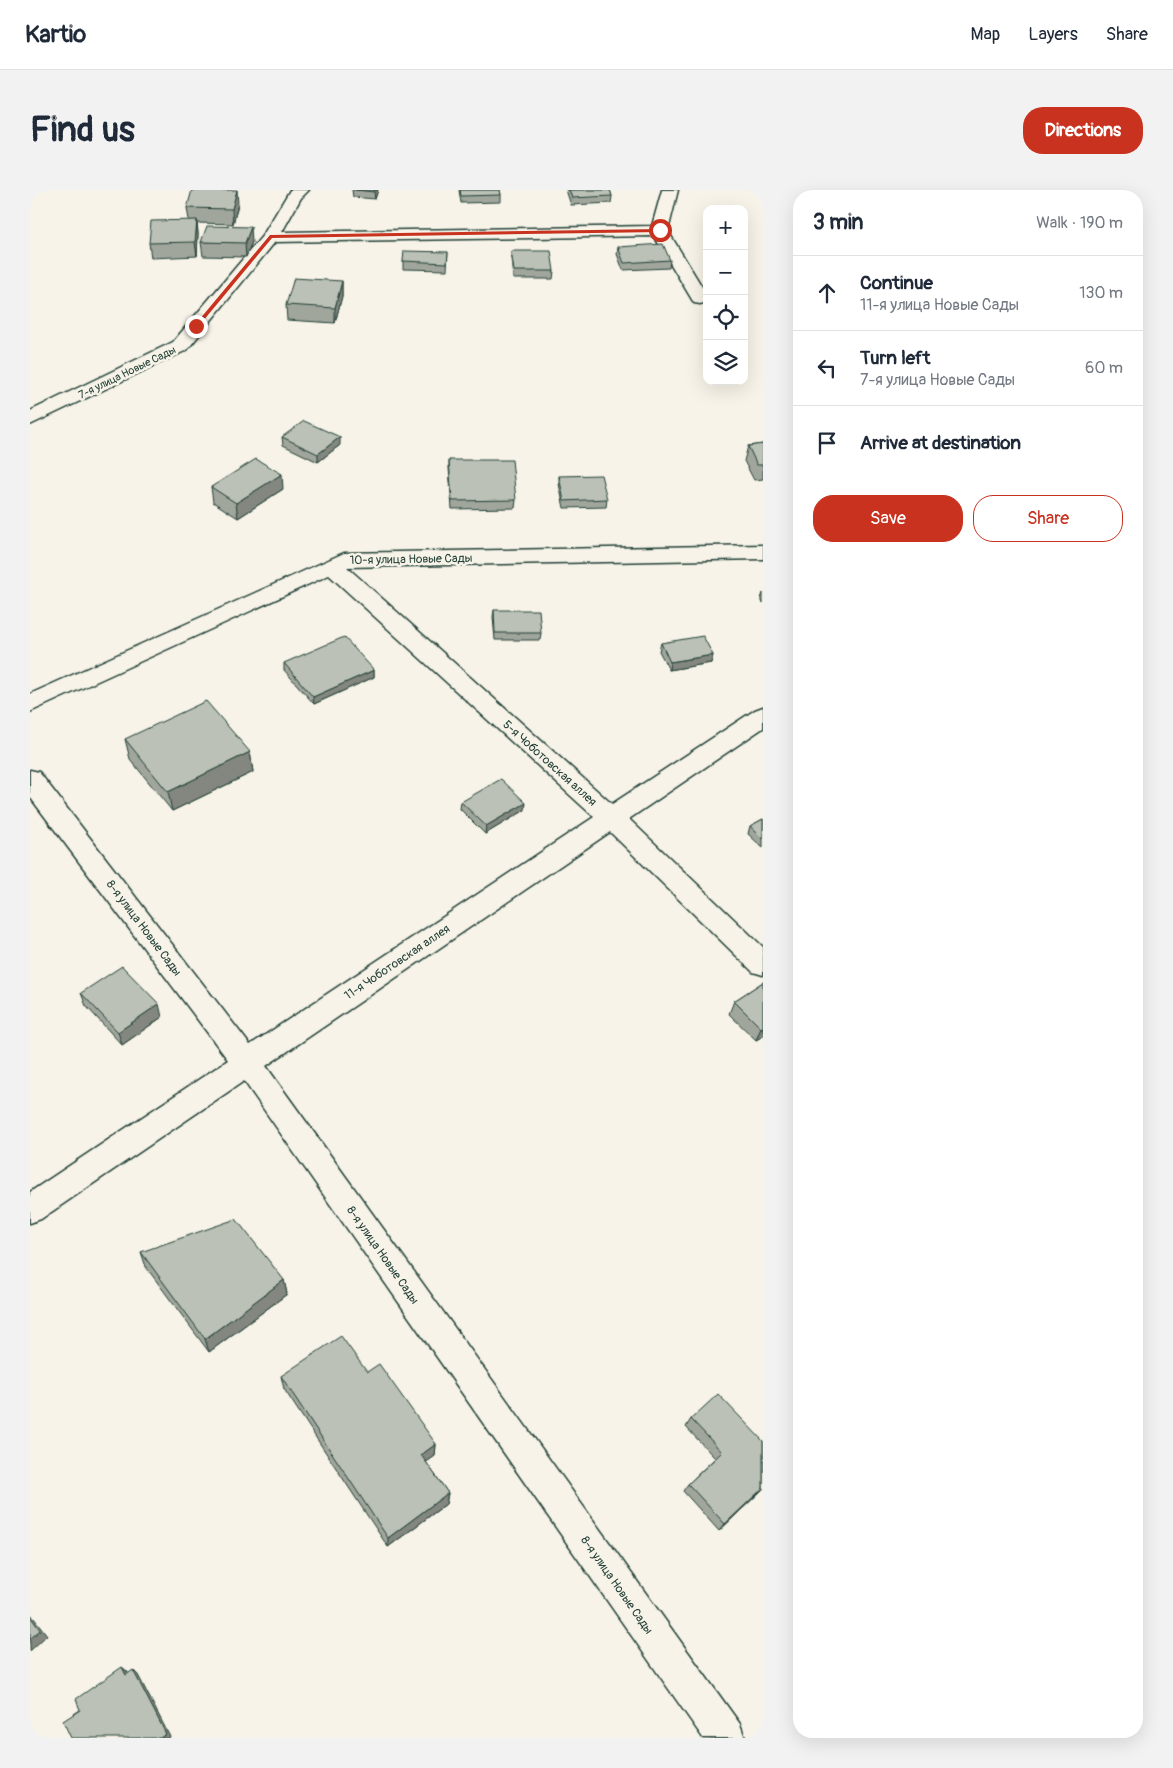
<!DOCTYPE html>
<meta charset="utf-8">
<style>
:root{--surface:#fff;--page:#f2f2f3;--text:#1f2937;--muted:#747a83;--line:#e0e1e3;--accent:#c8321e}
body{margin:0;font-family:Pangolin,sans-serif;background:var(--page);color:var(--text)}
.controls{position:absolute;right:15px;top:15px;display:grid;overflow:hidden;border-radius:10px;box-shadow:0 5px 20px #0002}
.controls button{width:45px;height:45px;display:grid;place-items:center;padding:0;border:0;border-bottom:1px solid var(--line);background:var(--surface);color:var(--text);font:25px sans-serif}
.stop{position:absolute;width:15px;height:15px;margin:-11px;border:4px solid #c8321e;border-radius:50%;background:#fff}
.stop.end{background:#c8321e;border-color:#fff;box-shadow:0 1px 5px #0008}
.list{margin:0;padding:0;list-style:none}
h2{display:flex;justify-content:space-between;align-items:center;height:65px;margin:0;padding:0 20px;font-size:21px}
h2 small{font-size:16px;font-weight:400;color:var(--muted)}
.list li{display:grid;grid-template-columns:32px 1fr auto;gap:15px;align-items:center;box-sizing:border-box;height:75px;padding:0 20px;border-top:1px solid var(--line)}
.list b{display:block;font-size:19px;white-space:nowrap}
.list p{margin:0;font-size:16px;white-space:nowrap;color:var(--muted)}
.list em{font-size:16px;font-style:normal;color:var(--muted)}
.actions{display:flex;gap:10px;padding:15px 20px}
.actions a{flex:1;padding:11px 0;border:1px solid var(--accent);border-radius:20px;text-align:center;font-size:18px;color:var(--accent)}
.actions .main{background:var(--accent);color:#fff}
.icon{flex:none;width:28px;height:28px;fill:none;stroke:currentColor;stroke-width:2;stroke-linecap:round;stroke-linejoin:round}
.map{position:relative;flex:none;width:733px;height:1548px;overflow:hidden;border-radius:20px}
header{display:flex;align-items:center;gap:30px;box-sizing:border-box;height:70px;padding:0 25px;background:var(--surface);border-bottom:1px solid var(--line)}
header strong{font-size:24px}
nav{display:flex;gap:28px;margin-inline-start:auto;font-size:18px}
.intro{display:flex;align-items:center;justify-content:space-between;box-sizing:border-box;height:120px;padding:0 30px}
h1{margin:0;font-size:35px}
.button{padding:12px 22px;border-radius:20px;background:var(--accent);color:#fff;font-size:18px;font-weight:700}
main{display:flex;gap:30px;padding:0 30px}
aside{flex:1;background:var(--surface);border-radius:20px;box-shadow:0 5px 20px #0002}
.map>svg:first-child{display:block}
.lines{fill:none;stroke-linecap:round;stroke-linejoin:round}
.street-casing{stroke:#1f3d34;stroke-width:3}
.street{fill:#f7f3e8;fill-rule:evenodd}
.wall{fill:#a1a69d;stroke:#1f3d34}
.shaded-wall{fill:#83877f;stroke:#1f3d34}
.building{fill:#bbc1b6;stroke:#1f3d34}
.route{fill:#c8321e}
.labels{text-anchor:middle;stroke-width:5;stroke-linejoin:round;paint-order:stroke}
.far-street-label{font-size:11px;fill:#1f3d34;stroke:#f7f3e8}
.street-label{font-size:12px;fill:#1f3d34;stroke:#f7f3e8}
</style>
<header>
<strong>Kartio</strong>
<nav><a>Map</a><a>Layers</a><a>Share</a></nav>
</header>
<div class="intro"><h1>Find us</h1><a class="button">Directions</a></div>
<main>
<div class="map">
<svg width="733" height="1548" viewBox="0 0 733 1548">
<rect width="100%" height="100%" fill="#f7f3e8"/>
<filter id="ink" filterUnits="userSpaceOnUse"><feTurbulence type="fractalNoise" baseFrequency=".02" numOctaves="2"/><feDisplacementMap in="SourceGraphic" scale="10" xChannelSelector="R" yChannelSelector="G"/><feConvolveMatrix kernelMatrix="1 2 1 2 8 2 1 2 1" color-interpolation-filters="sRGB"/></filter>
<g filter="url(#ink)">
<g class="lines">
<defs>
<g id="street">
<polygon points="260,0 279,0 271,8 252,42 622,36 632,0 648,0 638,41 677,105 677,112 670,114 664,113 624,46 245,52 157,160 0,235 0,221 143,152 233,45"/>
<polygon points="733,355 733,369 317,377 582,614 725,520 733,517 733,538 599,629 733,757 733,785 723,782 580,642 236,876 710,1534 715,1548 673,1548 214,891 11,1029 0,1033 0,1002 198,870 0,607 0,580 9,582 220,855 564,627 299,385 0,522 0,504 314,363"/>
</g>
</defs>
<use href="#street" class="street-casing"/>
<use href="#street" class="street"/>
</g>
<g class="wall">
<polygon points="322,0 348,0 345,9 323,7"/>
<polygon points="429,0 470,0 471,5 471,12 431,13"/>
<polygon points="536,0 580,0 582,6 581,13 541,15"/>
<polygon points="208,14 203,34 167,33 168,44 167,66 121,68 119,53 159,30 157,18"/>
<polygon points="171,52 222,52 216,67 173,66"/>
<polygon points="588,57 640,70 639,78 593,80 587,64"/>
<polygon points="481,61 524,81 523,89 483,89 481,68"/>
<polygon points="418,62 417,80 373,79 373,71"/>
<polygon points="312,91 312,106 305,133 257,130 256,115"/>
<polygon points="252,247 310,255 288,272 253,255"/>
<polygon points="733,254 733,289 724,290 714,271 718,256"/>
<polygon points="419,270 486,310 485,318 422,319 419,278"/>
<polygon points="529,286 577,309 576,317 534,318 529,294"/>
<polygon points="181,297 253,299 208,328 183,312"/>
<polygon points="733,403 733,413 731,409"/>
<polygon points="464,420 511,443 510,450 465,450 463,427"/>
<polygon points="631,453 683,465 681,473 639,480 629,461"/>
<polygon points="254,473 344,480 344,487 284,514 254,480"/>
<polygon points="95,549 220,562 223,582 142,621 100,569"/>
<polygon points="431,612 495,620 455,644 430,619"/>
<polygon points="733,629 733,658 718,644 720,636"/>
<polygon points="733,792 733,846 726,850 699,824 704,811"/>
<polygon points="51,803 132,827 92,855 56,816"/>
<polygon points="111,1062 254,1090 257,1104 179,1162 116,1077"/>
<polygon points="337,1182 406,1254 405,1266 396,1272 418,1303 416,1314 358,1357 254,1199 251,1186"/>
<polygon points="661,1229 733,1251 733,1299 689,1341 653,1301 658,1294 685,1268 656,1237"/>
</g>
<g class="shaded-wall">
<polygon points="207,0 208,14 203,34 202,19"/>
<polygon points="345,0 348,0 345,9 344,2"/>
<polygon points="167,30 168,44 167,66 165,52"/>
<polygon points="221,37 222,52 216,67 215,53"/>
<polygon points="312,91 312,106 305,133 305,118"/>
<polygon points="310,247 310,255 288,272 288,264"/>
<polygon points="252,284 253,299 208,328 206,313"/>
<polygon points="683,465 681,473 639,480 640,472"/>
<polygon points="344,480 344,487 284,514 283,507"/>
<polygon points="220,562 223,582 142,621 138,602"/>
<polygon points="496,613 495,620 455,644 456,636"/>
<polygon points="129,814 132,827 92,855 88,842"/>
<polygon points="733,837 733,846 726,850 731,838"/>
<polygon points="254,1090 257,1104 179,1162 175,1149"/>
<polygon points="406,1254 405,1266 391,1276 391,1265"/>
<polygon points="733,1298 733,1299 689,1341 695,1334"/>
<polygon points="418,1303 416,1314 358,1357 358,1348"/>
<polygon points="0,1423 17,1445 0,1461"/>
<polygon points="92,1477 97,1481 101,1489 96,1485"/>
<polygon points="103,1480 108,1485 140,1547 139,1548 130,1548"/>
</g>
<g class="building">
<polygon points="162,0 207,0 202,19 157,18"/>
<polygon points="326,0 345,0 344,2"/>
<polygon points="430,0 470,0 471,5 431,6"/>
<polygon points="539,0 580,0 582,6 542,8"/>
<polygon points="167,30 165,52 119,53 121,31"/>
<polygon points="177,36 221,37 215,53 171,52"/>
<polygon points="633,54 640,70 594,73 588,57"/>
<polygon points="374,61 418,62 417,73 373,71"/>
<polygon points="481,61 521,61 524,81 484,81"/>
<polygon points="264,88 312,91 305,118 256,115"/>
<polygon points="274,231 310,247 288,264 252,247"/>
<polygon points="733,254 733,275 727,275 718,256"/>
<polygon points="226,269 252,284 206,313 181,297"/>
<polygon points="419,270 482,270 486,310 422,311"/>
<polygon points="571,285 577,309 534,311 529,286"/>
<polygon points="464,420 509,420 511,443 465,443"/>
<polygon points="673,446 683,465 640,472 631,453"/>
<polygon points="314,447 344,480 283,507 254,473"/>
<polygon points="176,511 220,562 138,602 95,549"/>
<polygon points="471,589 496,613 456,636 431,612"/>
<polygon points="733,629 733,649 720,636"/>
<polygon points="92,776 129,814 88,842 51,803"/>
<polygon points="733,792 733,837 731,838 704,811"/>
<polygon points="206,1029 254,1090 175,1149 111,1062"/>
<polygon points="311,1146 337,1182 349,1174 406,1254 391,1265 418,1303 358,1348 251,1186"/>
<polygon points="688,1204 733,1251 733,1298 695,1334 658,1294 692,1262 661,1229"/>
<polygon points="0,1426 10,1440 0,1449"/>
<polygon points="92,1477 96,1485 103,1480 136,1544 130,1548 41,1548 33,1531 50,1520 46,1509"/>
</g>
</g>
<polygon class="route" points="630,39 631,42 242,48 168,137 164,136 240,45"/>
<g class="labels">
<g class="far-street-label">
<text transform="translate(97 182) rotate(-26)" y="4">7-я улица Новые Сады</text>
</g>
<g class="street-label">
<text transform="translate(381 369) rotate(-1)" y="4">10-я улица Новые Сады</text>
<text transform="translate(520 573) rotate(42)" y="4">5-я Чоботовская аллея</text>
<text transform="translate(114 738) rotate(53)" y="4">8-я улица Новые Сады</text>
<text transform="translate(367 772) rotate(-34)" y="4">11-я Чоботовская аллея</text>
<text transform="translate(353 1065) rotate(55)" y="4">8-я улица Новые Сады</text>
<text transform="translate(587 1395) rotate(55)" y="4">8-я улица Новые Сады</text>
</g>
</g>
</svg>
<div class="controls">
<button>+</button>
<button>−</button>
<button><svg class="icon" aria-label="locate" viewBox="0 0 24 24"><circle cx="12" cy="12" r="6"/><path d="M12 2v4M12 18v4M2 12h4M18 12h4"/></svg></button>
<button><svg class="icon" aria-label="layers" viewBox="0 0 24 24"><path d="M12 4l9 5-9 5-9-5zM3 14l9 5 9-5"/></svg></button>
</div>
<div class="stop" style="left:630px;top:40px"></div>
<div class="stop end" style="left:166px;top:136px"></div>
</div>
<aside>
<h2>3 min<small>Walk · 190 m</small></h2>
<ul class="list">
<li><svg class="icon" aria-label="ahead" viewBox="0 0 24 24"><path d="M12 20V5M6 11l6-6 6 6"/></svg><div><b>Continue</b><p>11-я улица Новые Сады</p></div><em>130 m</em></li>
<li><svg class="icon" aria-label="left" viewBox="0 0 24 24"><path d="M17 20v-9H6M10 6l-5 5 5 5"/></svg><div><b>Turn left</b><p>7-я улица Новые Сады</p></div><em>60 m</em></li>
<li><svg class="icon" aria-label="arrive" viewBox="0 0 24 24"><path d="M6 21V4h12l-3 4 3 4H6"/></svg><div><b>Arrive at destination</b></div></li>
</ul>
<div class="actions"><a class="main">Save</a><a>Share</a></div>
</aside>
</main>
